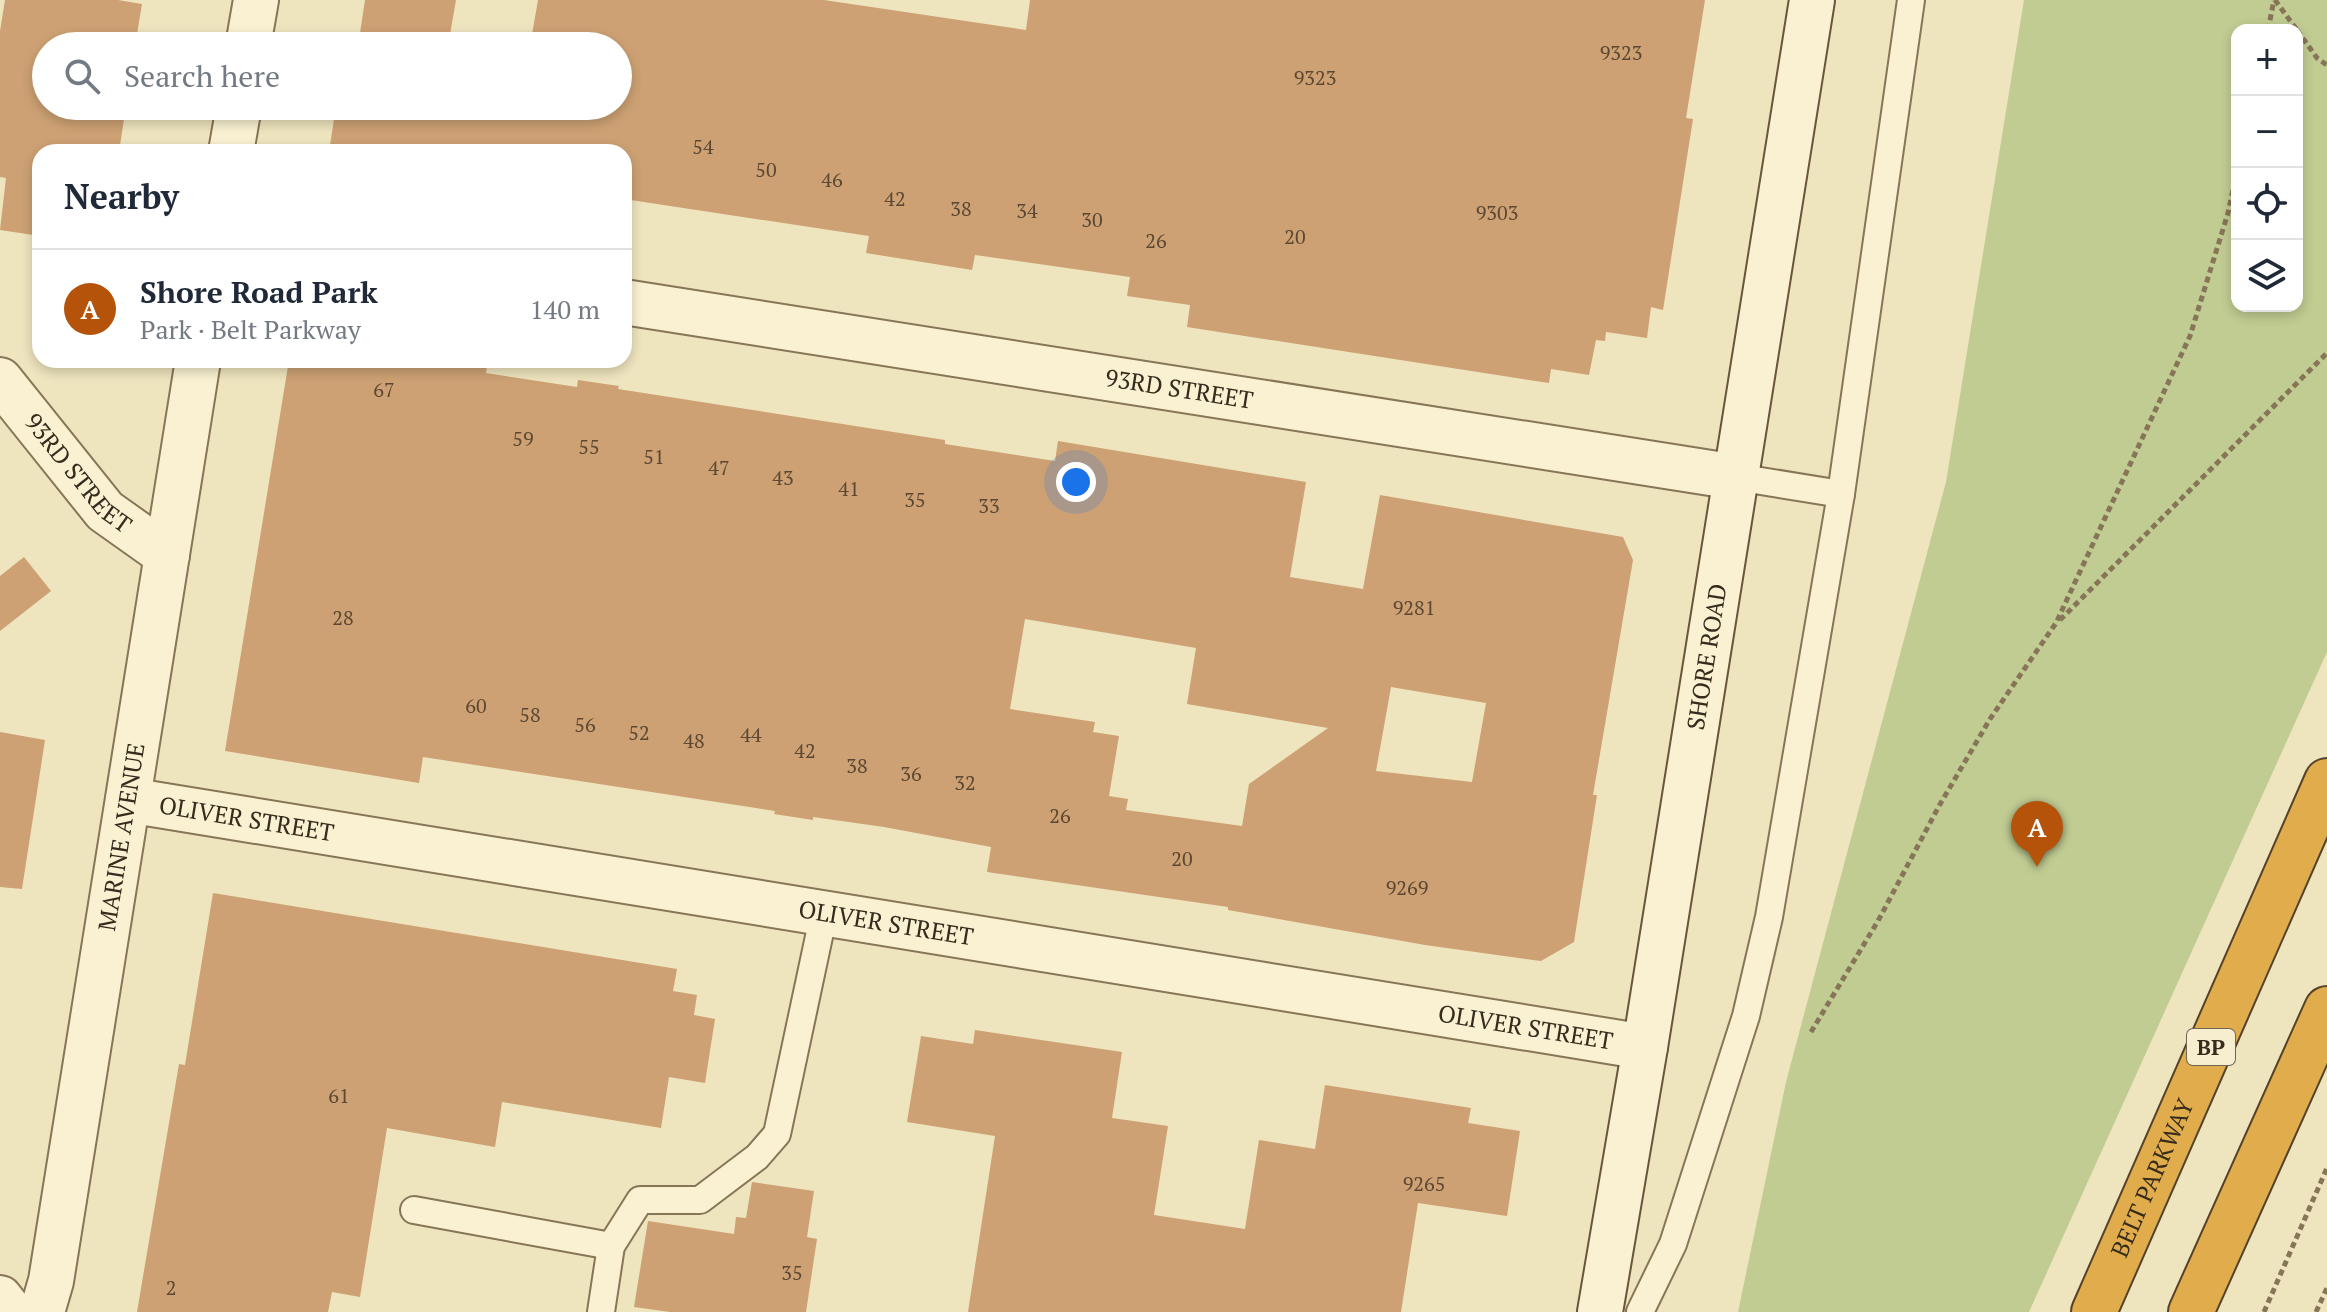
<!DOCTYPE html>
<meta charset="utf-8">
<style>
:root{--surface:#fff;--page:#f2f2f3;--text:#1f2937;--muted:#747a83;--line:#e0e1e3;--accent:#b45309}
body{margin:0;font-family:"PT Serif",serif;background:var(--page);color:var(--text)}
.controls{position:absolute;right:24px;top:24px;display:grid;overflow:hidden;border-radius:16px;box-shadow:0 4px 12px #0003}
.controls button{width:72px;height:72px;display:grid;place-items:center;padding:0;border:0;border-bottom:2px solid var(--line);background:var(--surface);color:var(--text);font:40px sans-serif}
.you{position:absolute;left:1076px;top:482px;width:28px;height:28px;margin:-20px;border:6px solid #fff;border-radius:50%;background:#1a73e8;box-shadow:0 0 0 12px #1a73e833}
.badge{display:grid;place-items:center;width:52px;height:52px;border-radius:50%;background:var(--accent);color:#fff;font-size:26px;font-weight:700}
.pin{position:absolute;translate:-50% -66px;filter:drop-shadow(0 2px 4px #0008)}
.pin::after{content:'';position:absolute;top:42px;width:28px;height:24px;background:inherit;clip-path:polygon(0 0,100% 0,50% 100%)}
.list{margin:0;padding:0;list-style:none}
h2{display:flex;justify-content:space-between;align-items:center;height:104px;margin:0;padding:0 32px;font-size:34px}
h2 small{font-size:26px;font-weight:400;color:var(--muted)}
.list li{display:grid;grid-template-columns:52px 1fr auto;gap:24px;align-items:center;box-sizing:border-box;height:120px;padding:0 32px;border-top:2px solid var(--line)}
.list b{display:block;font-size:30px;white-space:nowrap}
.list p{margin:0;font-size:26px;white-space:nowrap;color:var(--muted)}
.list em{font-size:26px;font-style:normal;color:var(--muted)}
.icon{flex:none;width:44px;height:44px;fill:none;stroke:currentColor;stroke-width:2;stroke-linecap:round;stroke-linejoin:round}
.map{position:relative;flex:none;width:2327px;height:1312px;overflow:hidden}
.search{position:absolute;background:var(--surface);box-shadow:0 4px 12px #0003;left:32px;top:32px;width:600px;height:88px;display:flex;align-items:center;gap:20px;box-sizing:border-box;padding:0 28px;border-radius:44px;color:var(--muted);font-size:30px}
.panel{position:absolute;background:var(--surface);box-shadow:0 4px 12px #0003;left:32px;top:144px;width:600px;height:224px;border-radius:24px}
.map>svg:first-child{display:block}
.green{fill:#c0cc92;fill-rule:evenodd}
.building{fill:#cda173;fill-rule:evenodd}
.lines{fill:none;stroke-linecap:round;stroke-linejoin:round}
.lane-casing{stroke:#877557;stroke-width:30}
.street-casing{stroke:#877557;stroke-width:48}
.secondary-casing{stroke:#68553a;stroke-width:48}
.highway-casing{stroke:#54422b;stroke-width:48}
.path{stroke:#877557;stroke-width:5;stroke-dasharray:6 4;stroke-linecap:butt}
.lane{stroke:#f9f1d1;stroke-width:26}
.street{stroke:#f9f1d1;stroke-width:44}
.secondary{stroke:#f9f1d1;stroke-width:44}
.highway{stroke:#e1ad4c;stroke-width:44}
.labels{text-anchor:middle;stroke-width:6;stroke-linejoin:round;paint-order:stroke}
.number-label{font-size:20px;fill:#5c4832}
.shield{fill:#f6eece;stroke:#706651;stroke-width:2}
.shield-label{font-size:22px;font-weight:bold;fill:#362b1c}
.street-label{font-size:24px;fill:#362b1c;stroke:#f6eece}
</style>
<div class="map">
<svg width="2327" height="1312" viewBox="0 0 2327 1312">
<rect width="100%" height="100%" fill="#eee4be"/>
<path class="green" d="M 2024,0 L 2327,0 L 2327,652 L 2029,1312 L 1738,1312 L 1786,1082 L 1946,482 ZM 2237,30 L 2297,30 L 2297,306 L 2237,306 Z"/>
<g class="building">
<polygon points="5,0 118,0 142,4 135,46 46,46 46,106 126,106 119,152 40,152 40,236 0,230 6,178 0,177 0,31"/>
<polygon points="365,0 456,0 448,46 358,46"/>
<polygon points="538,0 824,0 1026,30 1030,0 1705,0 1686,118 1693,119 1663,310 1651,307 1647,338 1606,332 1605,341 1596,340 1589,375 1551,369 1549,383 1187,327 1190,305 1127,296 1130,277 975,255 972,270 866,253 869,236 624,199 624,152 329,152 336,106 618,106 618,46 530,46"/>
<path d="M 289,360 L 488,360 L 486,373 L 577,387 L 578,380 L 619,386 L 618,389 L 945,440 L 945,444 L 1055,461 L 1058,441 L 1306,482 L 1290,577 L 1363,589 L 1380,495 L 1623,537 L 1633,560 L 1593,795 L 1597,795 L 1574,942 L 1541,961 L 1425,945 L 1228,910 L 1228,907 L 987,872 L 991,847 L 884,827 L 813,817 L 813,820 L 774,814 L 775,811 L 423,757 L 419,783 L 225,751 ZM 1025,619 L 1196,648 L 1187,704 L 1328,728 L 1249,784 L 1242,826 L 1126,810 L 1128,799 L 1109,796 L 1119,736 L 1093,732 L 1095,722 L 1010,709 ZM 1391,687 L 1486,703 L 1472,782 L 1376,771 Z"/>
<polygon points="24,557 51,591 0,631 0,576"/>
<polygon points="0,732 45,740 22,889 0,887"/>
<polygon points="213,893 677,969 673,991 697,995 694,1015 715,1019 705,1083 669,1077 661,1128 502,1102 495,1147 387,1128 360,1297 332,1292 328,1312 137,1312 179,1064 185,1065"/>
<polygon points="975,1030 1122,1052 1112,1118 1168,1126 1154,1215 1245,1229 1259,1140 1315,1149 1325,1085 1471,1108 1468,1123 1520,1131 1507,1216 1418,1203 1401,1312 968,1312 995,1136 907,1122 921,1036 973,1044"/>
<polygon points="752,1182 814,1191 807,1237 817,1239 806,1312 670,1312 634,1307 648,1221 734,1234 736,1217 746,1218"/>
</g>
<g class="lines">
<defs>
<g id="lane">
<polyline points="1736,477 1841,494"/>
<polyline points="414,1210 611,1246"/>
<polyline points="601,1312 611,1246 640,1200 700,1200 757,1157 777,1134 824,913"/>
<polyline points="1640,1312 1673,1244 1746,1016 1769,917 1841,494 1911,0"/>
</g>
<g id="street">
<polyline points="248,46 256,0"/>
<polyline points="231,152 239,106"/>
<path id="s1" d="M 624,302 L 1736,477"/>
<path id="s2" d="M 0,380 L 105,511 L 167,555"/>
<path id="s3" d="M 128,800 L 1645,1047"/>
<polyline points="0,1298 11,1312"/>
<path id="s4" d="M 42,1312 L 51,1281 L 198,360"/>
</g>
<g id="secondary">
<path id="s5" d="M 1600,1312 L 1645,1047 L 1812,0"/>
</g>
<g id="highway">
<path id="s6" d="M 2094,1312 L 2327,781"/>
<polyline points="2191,1312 2327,1009"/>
</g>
</defs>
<use href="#lane" class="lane-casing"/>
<use href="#street" class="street-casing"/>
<use href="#secondary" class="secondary-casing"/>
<use href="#highway" class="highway-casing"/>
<g class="path">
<polyline points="2275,0 2297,30"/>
<polyline points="2268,30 2274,0"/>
<polyline points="2297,30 2317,58 2327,65"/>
<polyline points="2060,620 2327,353"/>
<polyline points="1811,1032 1878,921 1939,806 1990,719 2056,623 2190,336 2228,213 2237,171"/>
<polyline points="2264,1312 2327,1168"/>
<polyline points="2316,1312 2327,1288"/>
</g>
<use href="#lane" class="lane"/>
<use href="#street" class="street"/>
<use href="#secondary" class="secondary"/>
<use href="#highway" class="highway"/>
</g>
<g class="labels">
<g class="number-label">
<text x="1621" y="60">9323</text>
<text x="1315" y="85">9323</text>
<text x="703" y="154">54</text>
<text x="766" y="177">50</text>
<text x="832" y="187">46</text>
<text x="895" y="206">42</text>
<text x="961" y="216">38</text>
<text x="1027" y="218">34</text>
<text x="1497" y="220">9303</text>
<text x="1092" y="227">30</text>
<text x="1295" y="244">20</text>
<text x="1156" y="248">26</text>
<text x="384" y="397">67</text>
<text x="523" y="446">59</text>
<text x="589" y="454">55</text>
<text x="654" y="464">51</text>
<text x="719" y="475">47</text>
<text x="783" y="485">43</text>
<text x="849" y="496">41</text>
<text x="915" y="507">35</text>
<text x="989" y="513">33</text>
<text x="1414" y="615">9281</text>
<text x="343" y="625">28</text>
<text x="476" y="713">60</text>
<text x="530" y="722">58</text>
<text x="585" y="732">56</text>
<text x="639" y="740">52</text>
<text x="751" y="742">44</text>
<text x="694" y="748">48</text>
<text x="805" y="758">42</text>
<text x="857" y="773">38</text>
<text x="911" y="781">36</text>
<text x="965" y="790">32</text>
<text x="1060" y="823">26</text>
<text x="1182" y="866">20</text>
<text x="1407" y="895">9269</text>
<text x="339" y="1103">61</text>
<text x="1424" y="1191">9265</text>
<text x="792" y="1280">35</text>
<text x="171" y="1295">2</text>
</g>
<rect class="shield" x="2187" y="1029" width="48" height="36" rx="6"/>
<g class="shield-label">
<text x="2211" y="1055">BP</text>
</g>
<g class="street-label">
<text dy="8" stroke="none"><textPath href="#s1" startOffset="562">93RD STREET</textPath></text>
<text dy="8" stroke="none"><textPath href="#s2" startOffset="122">93RD STREET</textPath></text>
<text dy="8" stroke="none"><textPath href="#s5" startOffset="664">SHORE ROAD</textPath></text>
<text dy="8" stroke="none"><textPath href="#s3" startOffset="120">OLIVER STREET</textPath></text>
<text dy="8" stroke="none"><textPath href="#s4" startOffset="482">MARINE AVENUE</textPath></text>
<text dy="8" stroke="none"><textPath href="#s3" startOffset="768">OLIVER STREET</textPath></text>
<text dy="8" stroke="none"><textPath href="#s3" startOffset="1416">OLIVER STREET</textPath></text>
<text dy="8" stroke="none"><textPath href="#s6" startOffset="146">BELT PARKWAY</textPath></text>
</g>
</g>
</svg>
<div class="controls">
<button>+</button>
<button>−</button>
<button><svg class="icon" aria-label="locate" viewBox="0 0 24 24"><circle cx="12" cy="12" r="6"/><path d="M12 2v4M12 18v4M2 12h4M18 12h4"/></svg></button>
<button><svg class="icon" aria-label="layers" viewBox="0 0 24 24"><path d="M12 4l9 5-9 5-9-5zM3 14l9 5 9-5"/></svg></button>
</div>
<div class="you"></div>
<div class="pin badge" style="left:2037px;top:867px">A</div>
<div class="search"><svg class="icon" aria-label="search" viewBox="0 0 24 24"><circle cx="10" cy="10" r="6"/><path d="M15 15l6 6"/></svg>Search here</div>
<section class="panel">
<h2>Nearby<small></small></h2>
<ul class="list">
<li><span class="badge">A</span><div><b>Shore Road Park</b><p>Park · Belt Parkway</p></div><em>140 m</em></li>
</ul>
</section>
</div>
